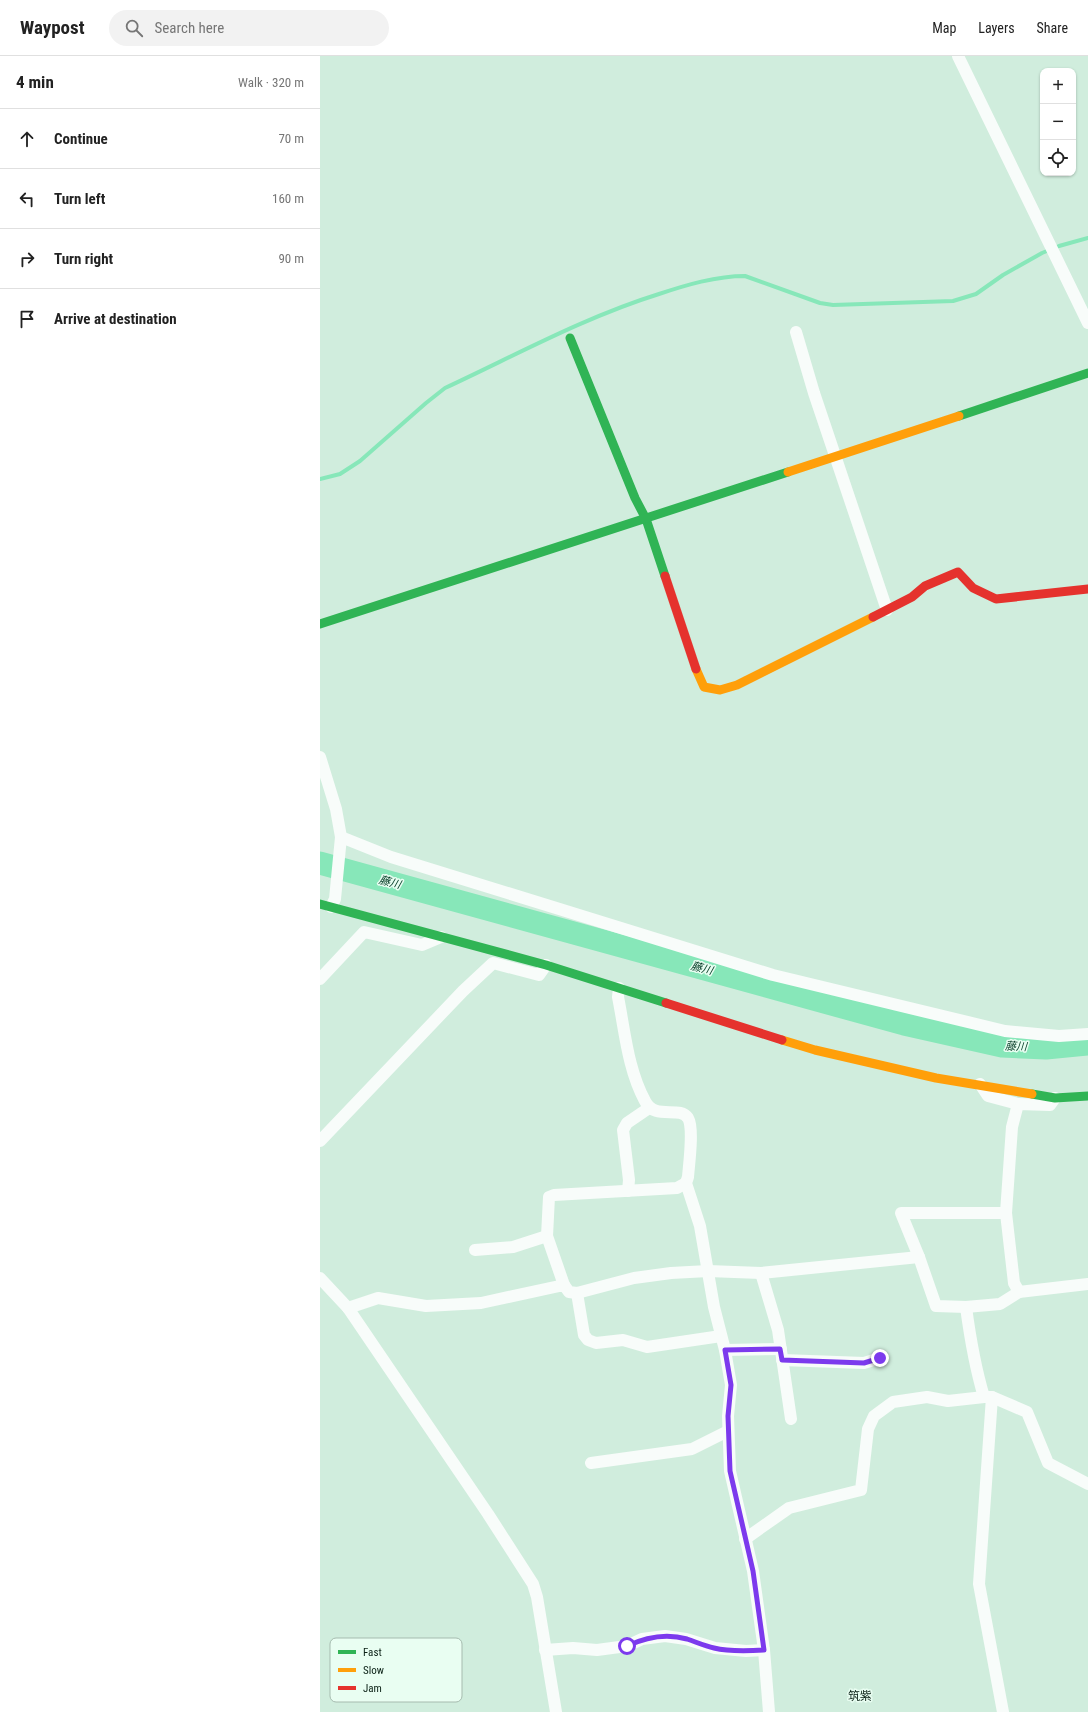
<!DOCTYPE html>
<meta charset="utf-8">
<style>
:root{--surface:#fff;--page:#f2f2f2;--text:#222;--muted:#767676;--line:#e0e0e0}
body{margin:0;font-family:"Roboto Condensed","Noto Sans JP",sans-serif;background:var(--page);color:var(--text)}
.controls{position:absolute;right:12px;top:12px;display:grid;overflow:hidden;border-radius:8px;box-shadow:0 1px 3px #0004}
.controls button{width:36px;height:36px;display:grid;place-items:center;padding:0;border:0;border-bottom:1px solid var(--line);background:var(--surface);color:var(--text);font:20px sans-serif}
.stop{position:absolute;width:12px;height:12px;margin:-9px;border:3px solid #7c3aed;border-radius:50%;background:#fff}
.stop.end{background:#7c3aed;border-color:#fff;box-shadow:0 1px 4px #0008}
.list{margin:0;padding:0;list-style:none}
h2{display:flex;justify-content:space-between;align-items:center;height:52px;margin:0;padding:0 16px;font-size:17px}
h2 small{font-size:13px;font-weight:400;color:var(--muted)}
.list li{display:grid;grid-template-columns:26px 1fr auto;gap:12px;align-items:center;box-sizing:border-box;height:60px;padding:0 16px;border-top:1px solid var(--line)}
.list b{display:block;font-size:15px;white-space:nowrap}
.list em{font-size:13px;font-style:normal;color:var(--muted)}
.icon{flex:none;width:22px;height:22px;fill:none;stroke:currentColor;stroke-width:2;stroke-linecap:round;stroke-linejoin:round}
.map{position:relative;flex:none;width:768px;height:1656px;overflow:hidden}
header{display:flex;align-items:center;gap:24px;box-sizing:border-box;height:56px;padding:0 20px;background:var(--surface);border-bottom:1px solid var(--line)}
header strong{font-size:19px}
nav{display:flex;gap:22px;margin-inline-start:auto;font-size:14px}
.search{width:280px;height:36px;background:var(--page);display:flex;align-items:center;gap:10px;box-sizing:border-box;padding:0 14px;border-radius:22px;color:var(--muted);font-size:15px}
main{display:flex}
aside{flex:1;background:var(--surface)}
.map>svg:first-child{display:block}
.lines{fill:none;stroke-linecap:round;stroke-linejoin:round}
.stream{stroke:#87e7b9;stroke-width:4}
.river{stroke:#87e7b9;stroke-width:23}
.street{stroke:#f8fcfa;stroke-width:12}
.fast{stroke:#30b455;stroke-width:9}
.slow{stroke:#ff9f0a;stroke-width:9}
.jam{stroke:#e5322d;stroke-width:9}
.route{stroke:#7c3aed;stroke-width:5}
.labels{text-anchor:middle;stroke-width:3;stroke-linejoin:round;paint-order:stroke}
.water-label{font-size:11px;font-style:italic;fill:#053c26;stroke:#e9fef2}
.quarter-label{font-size:12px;fill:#091f14;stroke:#e9fef2}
.key{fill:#e9fef2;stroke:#a6bbaf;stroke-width:1}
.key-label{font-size:11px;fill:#091f14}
</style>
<header>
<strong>Waypost</strong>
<div class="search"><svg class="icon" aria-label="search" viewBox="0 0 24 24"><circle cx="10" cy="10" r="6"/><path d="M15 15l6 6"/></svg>Search here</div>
<nav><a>Map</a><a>Layers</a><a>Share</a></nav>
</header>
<main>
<aside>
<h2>4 min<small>Walk · 320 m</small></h2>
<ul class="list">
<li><svg class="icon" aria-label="ahead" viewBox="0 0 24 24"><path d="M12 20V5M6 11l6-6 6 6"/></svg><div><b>Continue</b></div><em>70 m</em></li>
<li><svg class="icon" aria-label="left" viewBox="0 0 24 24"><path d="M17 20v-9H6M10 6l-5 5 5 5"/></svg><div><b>Turn left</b></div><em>160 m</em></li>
<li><svg class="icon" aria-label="right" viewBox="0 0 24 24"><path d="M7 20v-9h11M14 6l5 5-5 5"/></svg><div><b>Turn right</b></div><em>90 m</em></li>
<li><svg class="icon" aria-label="arrive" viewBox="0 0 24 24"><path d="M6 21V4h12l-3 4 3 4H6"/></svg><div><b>Arrive at destination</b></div></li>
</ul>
</aside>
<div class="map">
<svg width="768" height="1656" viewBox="0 0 768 1656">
<rect width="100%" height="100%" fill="#d0eddd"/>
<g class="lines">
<path class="stream" d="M 0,423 L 20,418 L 40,405 L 106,347 L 125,332 C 196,299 265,261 339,238 C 366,229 396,220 425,220 L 500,247 L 513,249 L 633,245 L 656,238 L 683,219 L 722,197 L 739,190 L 768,182"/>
<polyline class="river" points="0,807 584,968 682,990 726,992 768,988"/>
<g class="street">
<polyline points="638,0 768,267"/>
<polyline points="476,276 494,337 567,554"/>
<polyline points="0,701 16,753 21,781 15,843 11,851"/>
<polyline points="21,781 71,801 453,919 685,975 739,980 768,978"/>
<polyline points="0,923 44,876 102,889 121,881"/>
<path d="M 299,932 L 298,941 C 305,976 308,1014 325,1045 C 335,1065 359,1049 368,1062 C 374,1072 369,1108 368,1121 L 366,1127 L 380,1170 L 394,1251 L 405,1294 L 411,1329 L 408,1360 L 410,1415 L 433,1515 L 444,1594 L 449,1656"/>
<polyline points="660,1028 668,1040 698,1048"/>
<polyline points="0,1085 143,935 173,907 219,919 226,909"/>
<polyline points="308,1135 309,1124 303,1074 307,1067 329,1052"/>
<polyline points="155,1194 193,1191 227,1180"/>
<polyline points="599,1201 581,1157 686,1157"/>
<polyline points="441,1217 458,1274 471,1363"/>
<polyline points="0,1222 28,1252 168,1458 213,1528 217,1541 236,1656"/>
<polyline points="244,1229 227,1180 229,1141 234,1139 357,1132 366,1127"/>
<polyline points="699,1236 694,1227 686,1157 692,1071 698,1048 730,1049 735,1042"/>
<polyline points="257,1237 264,1279 268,1284 276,1287 303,1284 327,1291 401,1280"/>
<path d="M 646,1251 C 650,1281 655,1311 664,1341 L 672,1341 L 659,1528 L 683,1656"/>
<polyline points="28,1252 58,1242 106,1250 161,1247 244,1229 249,1236 257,1237 314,1222 351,1217 388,1215 441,1217 599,1201 616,1250 646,1251 680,1248 699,1236 768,1228"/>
<polyline points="405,1294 461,1293"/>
<polyline points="462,1304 544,1307 560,1302"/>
<polyline points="672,1341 707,1356 728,1407 768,1428"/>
<polyline points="271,1407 372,1393 408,1375"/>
<polyline points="425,1483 469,1452 541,1434 548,1373 554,1360 573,1346 607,1341 628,1345 664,1341"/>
<polyline points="225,1594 253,1592 277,1594 307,1590 322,1583 345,1580 366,1583 395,1592 426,1595 444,1594"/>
</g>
<g class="fast">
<polyline points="250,282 315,442 326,463 345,520"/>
<polyline points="639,360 768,317"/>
<polyline points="0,568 468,416"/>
<polyline points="0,848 226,909 346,947"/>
<polyline points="712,1038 735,1042 768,1040"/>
</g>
<g class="slow">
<polyline points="468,416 639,360"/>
<polyline points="376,613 384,631 400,634 417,629 553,561"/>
<polyline points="462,984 495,994 616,1022 712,1038"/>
</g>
<g class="jam">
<polyline points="345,520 376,613"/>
<polyline points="553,561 592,541 605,530 638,516 653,532 676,543 768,533"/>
<polyline points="346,947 462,984"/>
</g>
</g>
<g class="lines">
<path class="route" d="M 307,1590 C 326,1581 346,1577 367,1583 C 376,1586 385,1590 394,1592 C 410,1596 428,1595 444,1594 L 433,1515 L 410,1415 L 408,1360 L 411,1329 L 405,1294 L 460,1293 L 462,1304 L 544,1307 L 560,1302"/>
</g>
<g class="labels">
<g class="water-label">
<text transform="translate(70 826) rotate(15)" y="4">藤川</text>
<text transform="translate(382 912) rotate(15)" y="4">藤川</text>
<text transform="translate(696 990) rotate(3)" y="4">藤川</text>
</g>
<g class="quarter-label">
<text x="540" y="1644">筑紫</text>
</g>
</g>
<rect x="10" y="1582" width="132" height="64" rx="6" class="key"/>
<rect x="18" y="1594" width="18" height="4" fill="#30b455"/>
<rect x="18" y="1612" width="18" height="4" fill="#ff9f0a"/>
<rect x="18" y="1630" width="18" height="4" fill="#e5322d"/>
<g class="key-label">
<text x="43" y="1600">Fast</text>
<text x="43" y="1618">Slow</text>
<text x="43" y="1636">Jam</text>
</g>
</svg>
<div class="controls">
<button>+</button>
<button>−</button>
<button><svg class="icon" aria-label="locate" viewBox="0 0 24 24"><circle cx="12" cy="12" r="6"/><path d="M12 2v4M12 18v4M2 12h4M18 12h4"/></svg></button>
</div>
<div class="stop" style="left:307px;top:1590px"></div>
<div class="stop end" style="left:560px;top:1302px"></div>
</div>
</main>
